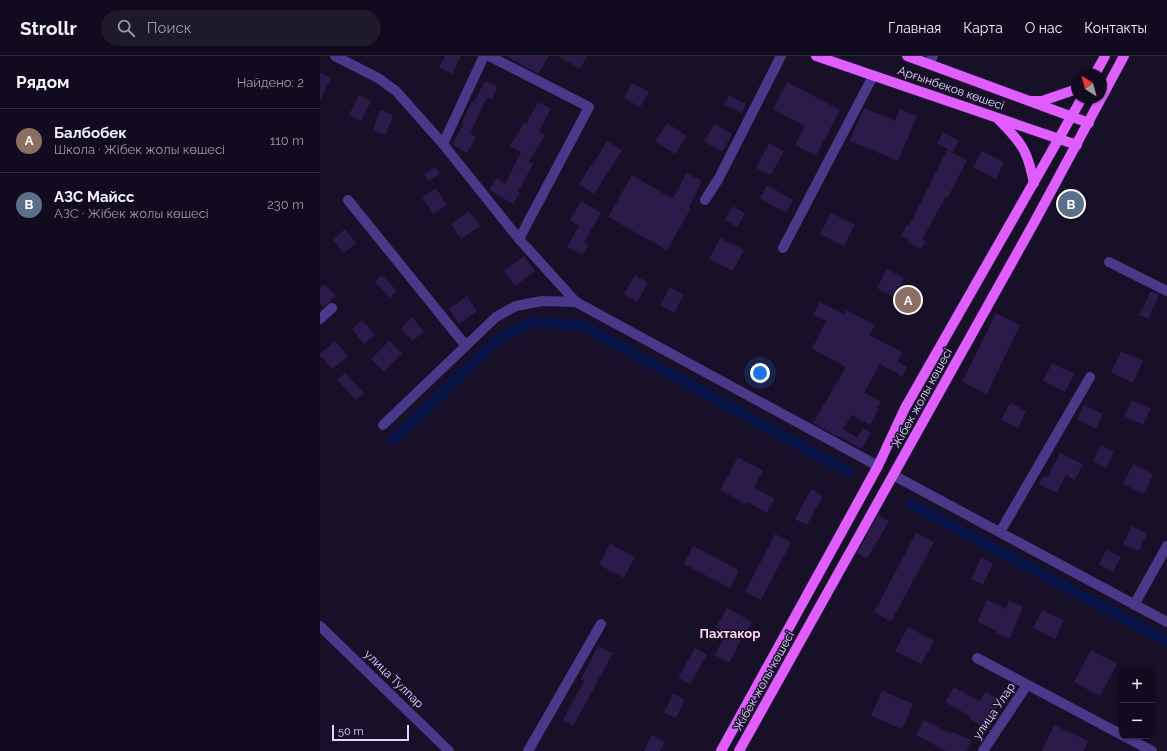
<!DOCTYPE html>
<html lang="ru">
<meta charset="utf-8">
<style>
:root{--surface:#120b1f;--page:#1f192c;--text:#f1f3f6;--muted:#9c9ba4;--line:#312b3d;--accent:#02b8ff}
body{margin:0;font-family:Raleway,sans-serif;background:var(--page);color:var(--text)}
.controls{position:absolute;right:12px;bottom:12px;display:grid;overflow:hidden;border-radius:8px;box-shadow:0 1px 3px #0004}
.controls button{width:36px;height:36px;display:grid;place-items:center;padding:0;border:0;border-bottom:1px solid var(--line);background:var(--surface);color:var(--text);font:20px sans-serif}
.compass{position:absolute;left:751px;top:12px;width:36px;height:36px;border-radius:50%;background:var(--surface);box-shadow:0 1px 3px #0004;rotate:324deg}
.scale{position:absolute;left:12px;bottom:10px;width:77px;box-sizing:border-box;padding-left:4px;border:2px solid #e2d6ff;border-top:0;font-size:11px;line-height:14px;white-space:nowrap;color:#e2d6ff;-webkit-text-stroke:3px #180f29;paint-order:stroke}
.you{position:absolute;left:440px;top:317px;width:14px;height:14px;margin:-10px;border:3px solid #fff;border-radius:50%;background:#1a73e8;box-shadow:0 0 0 6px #1a73e833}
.badge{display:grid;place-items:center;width:26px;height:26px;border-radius:50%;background:var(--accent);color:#fff;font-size:13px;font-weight:700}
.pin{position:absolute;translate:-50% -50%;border:2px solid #fff;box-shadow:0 1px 4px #0006}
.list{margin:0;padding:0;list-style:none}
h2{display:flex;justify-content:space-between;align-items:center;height:52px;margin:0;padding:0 16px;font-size:17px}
h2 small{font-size:13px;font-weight:400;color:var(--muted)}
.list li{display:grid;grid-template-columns:26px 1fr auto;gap:12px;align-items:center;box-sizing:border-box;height:64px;padding:0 16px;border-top:1px solid var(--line)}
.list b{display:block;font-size:15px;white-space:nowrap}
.list p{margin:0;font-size:13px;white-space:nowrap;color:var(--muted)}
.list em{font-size:13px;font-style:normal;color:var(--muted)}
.icon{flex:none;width:22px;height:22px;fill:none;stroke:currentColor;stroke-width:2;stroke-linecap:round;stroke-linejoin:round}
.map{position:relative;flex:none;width:847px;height:695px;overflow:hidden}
header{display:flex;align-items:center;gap:24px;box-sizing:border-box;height:56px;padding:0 20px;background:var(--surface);border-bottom:1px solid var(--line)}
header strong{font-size:19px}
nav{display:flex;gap:22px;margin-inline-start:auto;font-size:14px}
.search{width:280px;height:36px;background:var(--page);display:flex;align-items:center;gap:10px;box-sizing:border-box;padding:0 14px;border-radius:22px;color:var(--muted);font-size:15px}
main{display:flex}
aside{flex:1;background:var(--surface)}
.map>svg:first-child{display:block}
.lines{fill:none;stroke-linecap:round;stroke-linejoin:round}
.canal{stroke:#081448;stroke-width:11}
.building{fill:#2c1a4a}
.street{stroke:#4a3889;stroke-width:10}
.primary{stroke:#e05dff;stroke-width:10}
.labels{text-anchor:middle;stroke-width:3;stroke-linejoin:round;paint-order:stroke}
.street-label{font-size:12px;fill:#e2d6ff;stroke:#180f29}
.neighbourhood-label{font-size:13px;font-weight:bold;fill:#ffd8ea;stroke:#180f29}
</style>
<header>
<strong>Strollr</strong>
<div class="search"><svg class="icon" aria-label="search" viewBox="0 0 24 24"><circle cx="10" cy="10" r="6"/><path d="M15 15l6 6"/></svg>Поиск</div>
<nav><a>Главная</a><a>Карта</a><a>О нас</a><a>Контакты</a></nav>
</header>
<main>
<aside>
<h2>Рядом<small>Найдено: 2</small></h2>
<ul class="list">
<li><span class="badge" style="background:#8d6e63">A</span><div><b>Балбобек</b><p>Школа · Жібек жолы көшесі</p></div><em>110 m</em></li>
<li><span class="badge" style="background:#5c6f8a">B</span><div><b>АЗС Майсс</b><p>АЗС · Жібек жолы көшесі</p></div><em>230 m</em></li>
</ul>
</aside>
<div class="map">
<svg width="847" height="695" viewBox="0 0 847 695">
<rect width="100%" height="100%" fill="#180f29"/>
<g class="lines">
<g class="canal">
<polyline points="74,383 178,283 213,265 264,270 528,416"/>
<polyline points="591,448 847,585"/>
</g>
</g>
<g class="building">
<polygon points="125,0 141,0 132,18 119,11"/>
<polygon points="186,0 229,0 218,18"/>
<polygon points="238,0 267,0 260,13"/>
<polygon points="0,17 11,22 0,44"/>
<polygon points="165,25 177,31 172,43 167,41 150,78 156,81 147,97 132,88 144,67 142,66 152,45 154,46"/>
<polygon points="467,26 520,54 496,100 475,89 485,70 453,53"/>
<polygon points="312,27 329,36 320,51 304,42"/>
<polygon points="39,39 51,45 41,65 29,59"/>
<polygon points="409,39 426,48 422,57 404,48"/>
<polygon points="218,46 231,53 219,75 225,79 209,106 213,108 198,136 200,137 193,148 169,134 176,122 185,128 201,96 190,90 204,67 206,68"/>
<polygon points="544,52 575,65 580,53 597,60 578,105 530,85"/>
<polygon points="60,54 73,59 66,79 53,74"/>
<polygon points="347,67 367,80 355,98 335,85"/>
<polygon points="395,68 412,78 402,96 384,85"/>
<polygon points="623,76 639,85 633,96 617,87"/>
<polygon points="287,85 302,94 274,138 259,128 271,109 272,110"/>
<polygon points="449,87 464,95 451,119 436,112"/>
<polygon points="627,94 647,104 628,141 626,140 602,184 605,186 601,193 587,186 588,183 581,180 587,169 589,170"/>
<polygon points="662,95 684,106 676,123 653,111"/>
<polygon points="115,111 120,117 109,125 104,118"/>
<polygon points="366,117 382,125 369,151 371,152 347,194 288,161 312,119 353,143"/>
<polygon points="447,129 473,144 466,157 440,142"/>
<polygon points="116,132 127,149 113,158 102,141"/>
<polygon points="748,137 762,144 755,159 740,151"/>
<polygon points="261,145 281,157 264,186 268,189 262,199 247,191 259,170 250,164"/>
<polygon points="413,150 425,158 417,171 405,164"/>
<polygon points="149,155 160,170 141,183 131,168"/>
<polygon points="511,157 535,169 524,190 500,178"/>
<polygon points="25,173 36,187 24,197 13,184"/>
<polygon points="400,182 424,194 413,215 389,203"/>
<polygon points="204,200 215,215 195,230 184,215"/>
<polygon points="567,213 584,222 575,241 557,232"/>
<polygon points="62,219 77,235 70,242 55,226"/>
<polygon points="315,219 328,227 317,246 304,238"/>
<polygon points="4,228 16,240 4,251 0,247 0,232"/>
<polygon points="350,231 364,239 354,257 340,249"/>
<polygon points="831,235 839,239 828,263 819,259"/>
<polygon points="147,240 157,255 139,268 129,253"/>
<polygon points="500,246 524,258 526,254 555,269 549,279 582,296 578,306 587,311 582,320 560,308 544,337 561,346 557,352 559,354 550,369 532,359 523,373 537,382 543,372 551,377 541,393 519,380 518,381 493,367 526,311 492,293 506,265 493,259"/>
<polygon points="676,257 700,269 667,338 642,326"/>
<polygon points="92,261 104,276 92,285 81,272"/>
<polygon points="42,264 55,279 44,288 32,273"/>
<polygon points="15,285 28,300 12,313 0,299 0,298"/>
<polygon points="69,285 82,297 64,316 51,303"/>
<polygon points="801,295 823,305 813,327 791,316"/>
<polygon points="732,307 754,318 745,336 723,325"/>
<polygon points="25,317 44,337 36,344 17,324"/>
<polygon points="812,344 831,353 823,369 804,360"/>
<polygon points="690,347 706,355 698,372 681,364"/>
<polygon points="764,349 783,358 776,373 757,363"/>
<polygon points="781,389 794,396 786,412 773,405"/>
<polygon points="740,397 763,408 755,424 746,419 737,437 719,428 723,420 727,422"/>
<polygon points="418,401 443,415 434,431 455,443 447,457 427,446 426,448 400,434"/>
<polygon points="813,408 833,418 824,438 803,428"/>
<polygon points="491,433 503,440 487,469 475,463"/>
<polygon points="558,459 569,465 547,503 537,497"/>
<polygon points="812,470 827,478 819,495 803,488"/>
<polygon points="596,477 614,486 571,566 554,556"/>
<polygon points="455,478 471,486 441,544 425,536"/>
<polygon points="290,488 315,501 304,522 279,509"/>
<polygon points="373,490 419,514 410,532 364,508"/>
<polygon points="786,494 801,501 793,516 779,509"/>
<polygon points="661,502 673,507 663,529 651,523"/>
<polygon points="667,544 686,553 689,545 703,550 690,583 676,577 677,575 657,566"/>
<polygon points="407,552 432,566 416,593 417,593 409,607 395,599 406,577 396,571"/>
<polygon points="722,554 744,564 735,583 713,572"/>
<polygon points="588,571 614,585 601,608 575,595"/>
<polygon points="278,590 293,597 275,630 253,670 243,664 264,625 261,623"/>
<polygon points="375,592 387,599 370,628 358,622"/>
<polygon points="771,594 797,608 780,640 754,626"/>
<polygon points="634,631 659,645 666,636 681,645 664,672 649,662 650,660 625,646"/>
<polygon points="562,635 593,648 582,673 551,660"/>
<polygon points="353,638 365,643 356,662 344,657"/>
<polygon points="604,664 631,678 632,676 651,684 647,695 626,695 596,679"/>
<polygon points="734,669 768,685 764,695 722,695"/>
<polygon points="332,679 345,686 340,695 324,695"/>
</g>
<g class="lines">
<g class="street">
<polyline points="15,0 58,22 76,35 123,88 199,183 256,246"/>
<polyline points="169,0 269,51 199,183"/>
<polyline points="609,7 613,0"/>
<polyline points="123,88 164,0"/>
<polyline points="28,144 146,290"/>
<polyline points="385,144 399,122 461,0"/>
<polyline points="463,192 553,20"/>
<polyline points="789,206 847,235"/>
<polyline points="0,263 12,252"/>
<polyline points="63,369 176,261 196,250 222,245 256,246 558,410"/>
<polyline points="573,419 847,566"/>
<polyline points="680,476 770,321"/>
<polyline points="814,549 847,490"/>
<polyline points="0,570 129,695"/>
<polyline points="657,602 802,679"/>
<polyline points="804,680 832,695"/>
<polyline points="208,695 281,568"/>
<polyline points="663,695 707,629"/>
</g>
<g class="primary">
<polyline points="496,0 757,89"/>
<polyline points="587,0 769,67"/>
<polyline points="775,18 785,0"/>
<polyline points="713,45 722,45 757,33"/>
<path d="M 679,64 C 687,72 696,81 702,91 C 709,101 711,115 714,127"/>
<polyline points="401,695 558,410 585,352 762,42"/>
<polyline points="419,695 715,165 804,0"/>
</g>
</g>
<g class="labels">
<g class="street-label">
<text transform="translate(631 32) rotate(19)" y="4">Арғынбеков көшесі</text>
<text transform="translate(602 342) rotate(-61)" y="4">Жібек жолы көшесі</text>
<text transform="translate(74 623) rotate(44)" y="4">улица Тулпар</text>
<text transform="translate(444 625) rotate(-61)" y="4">Жібек жолы көшесі</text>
<text transform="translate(674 655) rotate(-56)" y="4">улица Улар</text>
</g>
<g class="neighbourhood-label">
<text x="410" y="582">Пахтакор</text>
</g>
</g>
</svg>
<div class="controls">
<button>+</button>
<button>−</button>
</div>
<svg class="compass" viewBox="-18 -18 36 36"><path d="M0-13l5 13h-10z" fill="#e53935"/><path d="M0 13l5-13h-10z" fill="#9c9ba4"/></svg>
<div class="scale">50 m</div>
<div class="you"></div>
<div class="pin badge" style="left:588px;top:244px;background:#8d6e63">A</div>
<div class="pin badge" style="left:751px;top:148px;background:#5c6f8a">B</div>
</div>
</main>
